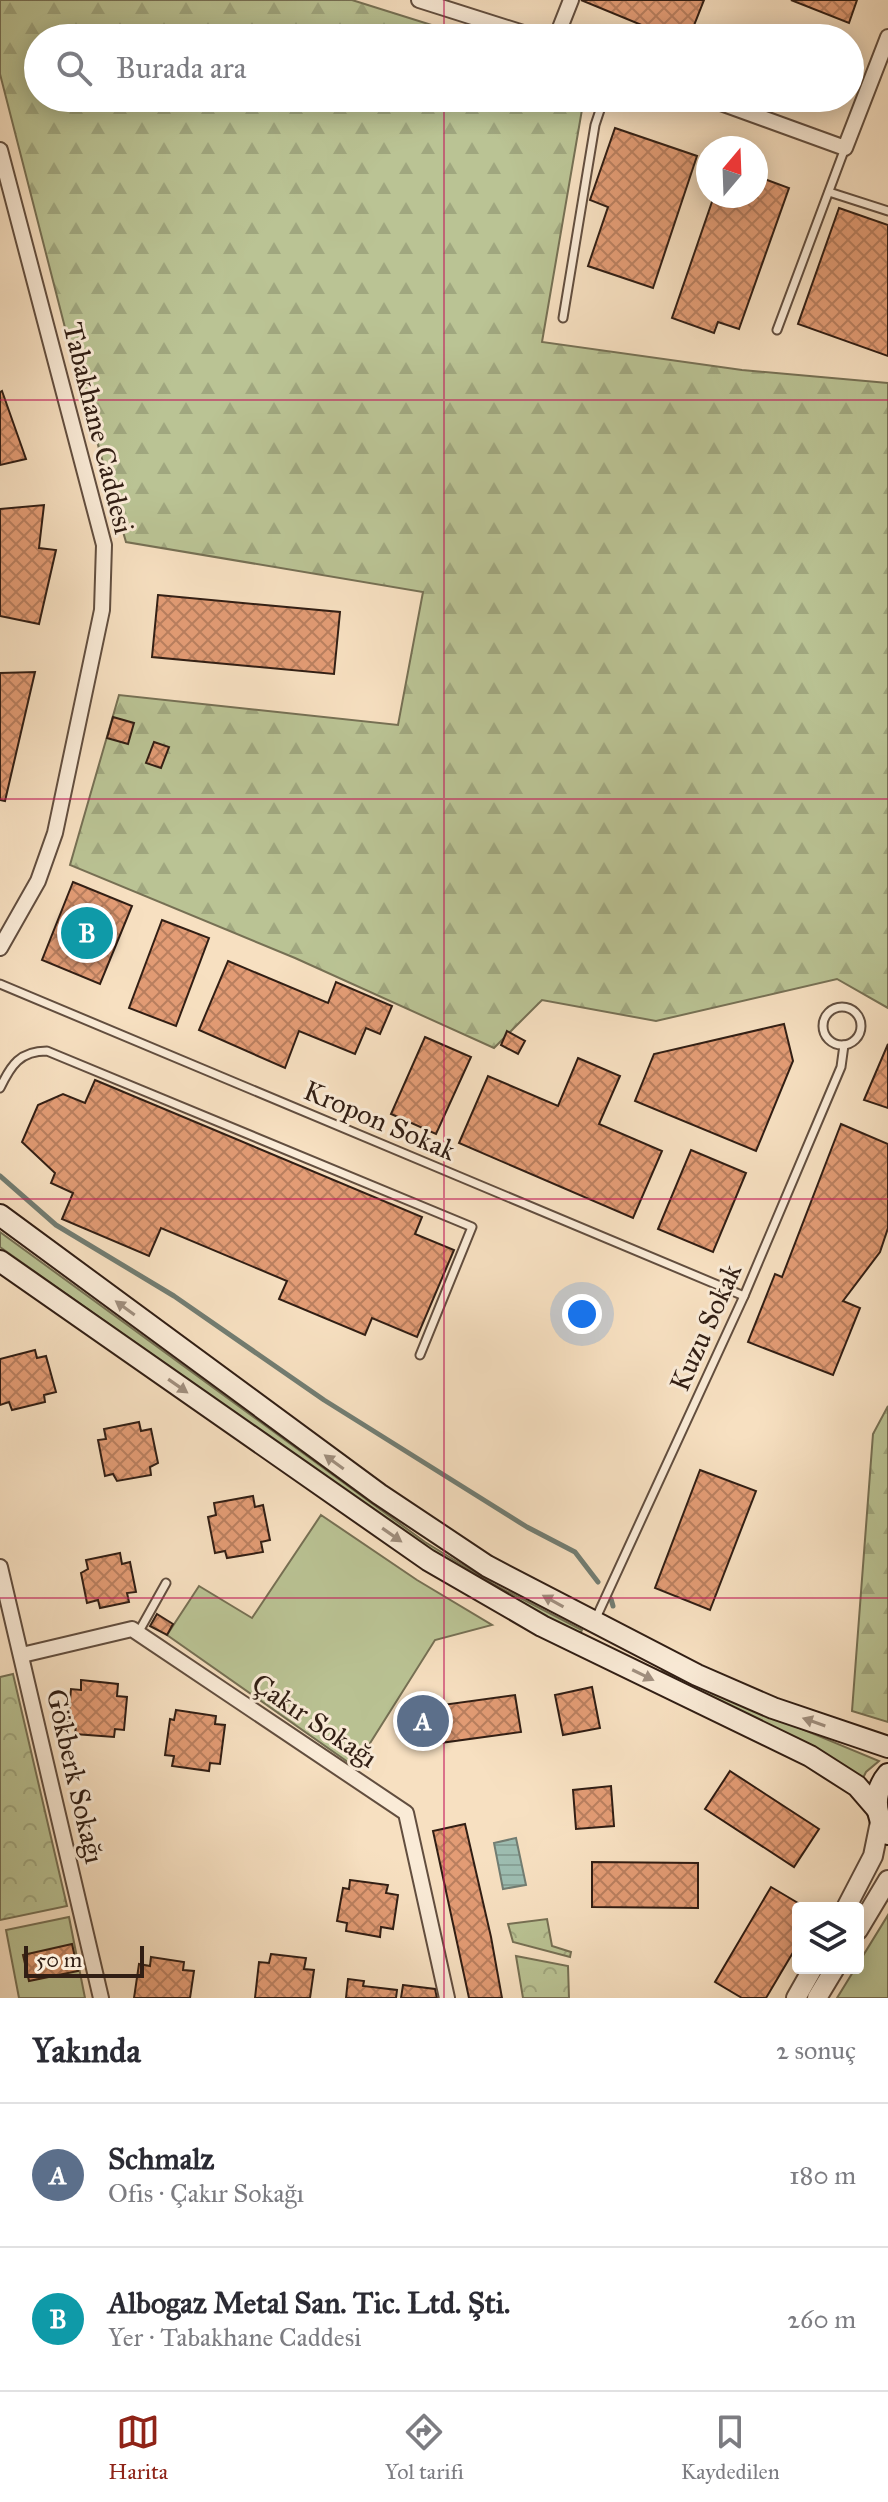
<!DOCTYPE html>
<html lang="tr">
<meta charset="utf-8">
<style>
:root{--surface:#fff;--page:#f7f7f7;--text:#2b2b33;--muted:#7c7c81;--line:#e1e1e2;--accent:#8f2418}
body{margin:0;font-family:"IM FELL Great Primer",serif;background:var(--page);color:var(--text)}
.controls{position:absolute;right:24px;bottom:24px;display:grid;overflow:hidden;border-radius:8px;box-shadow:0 4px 20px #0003}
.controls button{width:72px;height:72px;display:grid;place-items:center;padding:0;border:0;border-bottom:2px solid var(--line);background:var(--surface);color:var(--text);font:40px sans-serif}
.compass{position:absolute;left:696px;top:136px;width:72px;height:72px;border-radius:50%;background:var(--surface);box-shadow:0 4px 20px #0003;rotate:19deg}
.scale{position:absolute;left:24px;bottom:20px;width:120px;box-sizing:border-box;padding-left:8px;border:4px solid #311e14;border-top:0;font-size:22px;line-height:28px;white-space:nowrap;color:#311e14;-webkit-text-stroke:6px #faebd7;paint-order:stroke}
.you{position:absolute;left:582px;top:1314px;width:28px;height:28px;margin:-20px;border:6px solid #fff;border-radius:50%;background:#1a73e8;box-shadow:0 0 0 12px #1a73e833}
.badge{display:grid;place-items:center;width:52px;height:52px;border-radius:50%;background:var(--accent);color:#fff;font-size:26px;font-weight:700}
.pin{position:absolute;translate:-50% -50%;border:4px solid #fff;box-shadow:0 2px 8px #0006}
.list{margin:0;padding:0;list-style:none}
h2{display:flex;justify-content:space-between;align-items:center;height:104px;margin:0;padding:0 32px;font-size:34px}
h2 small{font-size:26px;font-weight:400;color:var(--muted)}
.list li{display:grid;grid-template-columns:52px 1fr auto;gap:24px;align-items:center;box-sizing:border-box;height:144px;padding:0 32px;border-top:2px solid var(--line)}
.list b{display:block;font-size:30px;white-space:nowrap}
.list p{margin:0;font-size:26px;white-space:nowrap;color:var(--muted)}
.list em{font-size:26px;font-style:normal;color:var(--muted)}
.icon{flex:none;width:44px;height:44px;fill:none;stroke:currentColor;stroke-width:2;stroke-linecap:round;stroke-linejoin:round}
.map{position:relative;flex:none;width:888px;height:1998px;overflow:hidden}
.search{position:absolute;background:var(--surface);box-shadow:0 4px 20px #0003;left:24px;right:24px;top:24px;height:88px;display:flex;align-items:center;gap:20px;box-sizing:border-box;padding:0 28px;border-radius:44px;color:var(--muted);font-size:30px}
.sheet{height:392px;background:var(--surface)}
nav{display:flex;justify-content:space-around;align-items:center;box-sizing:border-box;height:112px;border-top:2px solid var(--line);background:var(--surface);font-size:22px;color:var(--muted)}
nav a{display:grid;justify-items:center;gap:4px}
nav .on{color:var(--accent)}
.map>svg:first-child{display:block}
.green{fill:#bac394;stroke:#767054;stroke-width:2}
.forest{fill:url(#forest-firs);stroke:#767054;stroke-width:2}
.park{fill:url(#park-crowns);stroke:#767054;stroke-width:2}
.water{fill:url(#water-rules);stroke:#727d72;stroke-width:2}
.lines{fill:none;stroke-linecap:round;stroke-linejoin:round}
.stream{stroke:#727d72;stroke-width:5}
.building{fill:url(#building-cross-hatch);stroke:#311e14;stroke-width:2}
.service-casing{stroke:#624e3f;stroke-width:11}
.minor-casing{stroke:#624e3f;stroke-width:18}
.tertiary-casing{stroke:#624e3f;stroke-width:22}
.secondary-casing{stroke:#311e14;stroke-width:24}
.service{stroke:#faebd7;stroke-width:7}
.minor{stroke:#faebd7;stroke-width:14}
.tertiary{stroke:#faebd7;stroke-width:18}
.secondary{stroke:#faebd7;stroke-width:20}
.oneway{fill:#a08f7f}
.grid{fill:none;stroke:#c2185b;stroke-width:2;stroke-opacity:0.55}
.labels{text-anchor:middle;stroke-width:6;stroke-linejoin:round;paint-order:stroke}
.street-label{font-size:28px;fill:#311e14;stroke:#faebd7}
</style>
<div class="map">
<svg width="888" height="1998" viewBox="0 0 888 1998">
<defs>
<pattern id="forest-firs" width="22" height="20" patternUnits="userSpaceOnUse" patternTransform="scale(2)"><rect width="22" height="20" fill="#bac394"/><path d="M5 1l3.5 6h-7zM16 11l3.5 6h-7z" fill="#a0a77f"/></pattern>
<pattern id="park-crowns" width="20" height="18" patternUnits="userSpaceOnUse" patternTransform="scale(2)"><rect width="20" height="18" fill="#bac394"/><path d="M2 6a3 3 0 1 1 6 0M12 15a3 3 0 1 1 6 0" fill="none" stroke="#a0a77f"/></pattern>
<pattern id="water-rules" width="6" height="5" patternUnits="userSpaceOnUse" patternTransform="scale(2)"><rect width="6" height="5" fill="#9dbdb1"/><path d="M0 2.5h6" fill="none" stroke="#88a297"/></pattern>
<pattern id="building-cross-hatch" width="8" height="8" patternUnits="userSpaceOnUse" patternTransform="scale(2)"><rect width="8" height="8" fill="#e39c75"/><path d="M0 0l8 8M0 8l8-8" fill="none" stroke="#b97f5f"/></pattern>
</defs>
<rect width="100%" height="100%" fill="#f7e0c1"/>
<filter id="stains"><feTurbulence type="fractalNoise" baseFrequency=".0025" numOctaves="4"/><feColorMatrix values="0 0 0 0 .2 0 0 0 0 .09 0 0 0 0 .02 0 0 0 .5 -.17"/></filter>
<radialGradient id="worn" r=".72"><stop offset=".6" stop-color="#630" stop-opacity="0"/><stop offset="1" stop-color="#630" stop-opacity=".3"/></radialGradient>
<g class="green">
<polygon points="0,1232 425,1542 495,1585 582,1630 580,1634 492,1589 424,1547 0,1247"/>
<polygon points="321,1515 417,1580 492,1625 435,1640 355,1767 167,1635 199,1586 252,1618"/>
<polygon points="662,1671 879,1761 866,1772 859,1786 659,1674"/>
<polygon points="888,1915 888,1998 837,1998"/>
<polygon points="69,1917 85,1998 19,1998 6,1930"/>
</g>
<g class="forest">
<polygon points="0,0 352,0 473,38 38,38 38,98 584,98 542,342 742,370 888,383 888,1008 837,979 656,1021 542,1000 494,1048 295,958 70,865 119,695 398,725 423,592 126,542 72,355 0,74"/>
<polygon points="888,1406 888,1722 852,1711 873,1434"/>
</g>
<g class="park">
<polygon points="13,1674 67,1906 0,1920 0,1677"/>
<polygon points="547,1919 552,1946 571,1952 570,1957 513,1942 508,1924"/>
<polygon points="516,1956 568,1966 569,1998 523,1998"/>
</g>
<polygon class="water" points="516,1838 526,1885 503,1889 494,1843"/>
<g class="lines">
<g class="stream">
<polyline points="0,1176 56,1225 174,1296 324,1400 527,1527 575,1552 598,1582"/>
<polyline points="611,1599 613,1606"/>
</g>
</g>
<g class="building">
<polygon points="581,0 704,0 689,38 673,38"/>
<polygon points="791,0 857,0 849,23"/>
<polygon points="615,128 697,156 653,288 588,266 608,207 590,200"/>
<polygon points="756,176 789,188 739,329 718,322 714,333 672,318 714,196 756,196"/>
<polygon points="839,208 888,225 888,356 798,324"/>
<polygon points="2,391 26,459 0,465 0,392"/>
<polygon points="44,505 39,548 56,550 39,624 0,616 0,509"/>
<polygon points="158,595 340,612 334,674 152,657"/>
<polygon points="35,672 5,801 0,800 0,673"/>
<polygon points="113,717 134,723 128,744 107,738"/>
<polygon points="154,742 169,747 161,768 146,763"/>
<polygon points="73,882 132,906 100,984 42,960"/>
<polygon points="162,920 209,938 176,1026 129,1008"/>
<polygon points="228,961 328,1003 336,982 392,1006 380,1034 366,1028 355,1054 299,1031 285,1068 199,1030"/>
<polygon points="784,1024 793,1061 756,1151 635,1101 654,1054"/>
<polygon points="507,1031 525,1041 518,1054 501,1045"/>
<polygon points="425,1037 471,1057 436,1134 391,1114"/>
<polygon points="888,1044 888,1108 864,1100"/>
<polygon points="578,1058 620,1076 599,1124 662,1151 633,1218 459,1143 488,1076 558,1106"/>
<polygon points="95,1080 422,1217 415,1234 454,1250 417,1337 372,1318 365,1335 279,1299 287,1281 161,1228 149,1256 62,1219 73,1193 51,1183 55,1173 22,1142 38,1105 63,1094 85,1103"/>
<polygon points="841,1124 888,1144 888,1228 880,1252 843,1301 860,1308 833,1375 748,1342 775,1274 782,1277"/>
<polygon points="691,1150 746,1173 713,1252 658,1229"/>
<polygon points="35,1350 37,1358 46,1356 56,1392 44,1395 45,1402 12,1410 9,1402 0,1405 0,1359"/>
<polygon points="139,1422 141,1431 151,1429 158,1463 150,1467 151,1475 117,1481 113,1474 105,1476 98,1440 106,1439 104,1429"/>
<polygon points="700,1470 756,1491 710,1610 655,1588"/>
<polygon points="253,1496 255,1507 263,1505 270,1540 261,1542 263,1552 227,1558 225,1551 215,1553 208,1517 216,1515 214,1503"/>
<polygon points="120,1553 122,1564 130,1562 136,1592 127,1593 129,1602 100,1608 98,1600 87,1603 81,1573 88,1569 86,1560"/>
<polygon points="157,1614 173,1624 167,1635 150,1626"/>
<polygon points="81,1680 118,1684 117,1696 127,1697 124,1730 115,1729 114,1737 75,1734 76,1726 68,1725 71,1689 81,1690"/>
<polygon points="592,1687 600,1728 563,1735 555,1695"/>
<polygon points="515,1695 521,1732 418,1746 413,1709"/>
<polygon points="176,1710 216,1716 215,1724 225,1725 220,1764 210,1763 209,1771 172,1766 174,1756 165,1755 170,1719 174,1720"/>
<polygon points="730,1771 819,1829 794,1867 705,1809"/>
<polygon points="611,1786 614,1826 576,1829 573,1790"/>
<polygon points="465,1824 491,1937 502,1998 469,1998 433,1831"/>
<polygon points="592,1862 698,1863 698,1908 592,1907"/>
<polygon points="350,1880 388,1885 386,1893 398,1895 393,1929 381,1927 380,1937 346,1931 347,1923 337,1921 343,1888 349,1889"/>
<polygon points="771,1887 798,1903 798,1944 766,1998 742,1998 715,1982"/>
<polygon points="72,1944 78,1971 29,1981 23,1955"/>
<polygon points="271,1954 306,1958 304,1969 314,1970 310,1998 255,1998 259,1962 269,1963"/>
<polygon points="151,1957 184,1962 183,1970 194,1971 190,1998 134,1998 139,1964 150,1966"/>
<polygon points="348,1979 364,1981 363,1986 397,1990 396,1998 346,1998"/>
<polygon points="403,1985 435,1989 437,1998 401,1998"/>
</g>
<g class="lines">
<defs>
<g id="service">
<polyline points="829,192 888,211"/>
<polyline points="563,318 595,125 604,98"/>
<polyline points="777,330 845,148"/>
<polyline points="0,984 744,1296"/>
<circle cx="842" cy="1026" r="19"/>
<path d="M 0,1088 C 11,1065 20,1051 47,1051 L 472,1227 L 420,1355"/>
<polyline points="596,1618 744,1296 841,1067 844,1045"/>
<polyline points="138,1633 166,1583"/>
</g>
<g id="minor">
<polyline points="419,0 539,38"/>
<polyline points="556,38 571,0"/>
<polyline points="707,98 845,148 888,37"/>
<polyline points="0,150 104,545 102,610 55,833 38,881 0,948"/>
<polyline points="0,1567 101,1998"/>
<polyline points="22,1655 132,1629 406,1813 447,1998"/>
</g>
<g id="tertiary">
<polyline points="846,1908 873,1856 880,1822"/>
<polyline points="858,1930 888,1880"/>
<polyline points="796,1998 813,1968"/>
<polyline points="817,1998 835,1968"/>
</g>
<g id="secondary">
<polyline points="0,1215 379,1494 487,1566 697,1675 773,1708 888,1747"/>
<polyline points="0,1261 428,1560 542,1626 810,1756 857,1786 876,1808"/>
<path d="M 888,1774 C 872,1793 875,1815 888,1834"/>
</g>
</defs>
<use href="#service" class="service-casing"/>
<use href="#minor" class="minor-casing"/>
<use href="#tertiary" class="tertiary-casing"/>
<use href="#secondary" class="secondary-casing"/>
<use href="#service" class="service"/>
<use href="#minor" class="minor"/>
<use href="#tertiary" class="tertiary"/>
<use href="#secondary" class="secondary"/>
</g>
<defs><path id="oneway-solid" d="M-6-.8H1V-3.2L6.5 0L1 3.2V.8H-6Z" transform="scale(2)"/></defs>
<g class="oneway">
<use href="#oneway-solid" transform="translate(125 1308) rotate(-144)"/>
<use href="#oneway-solid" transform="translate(178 1386) rotate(35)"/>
<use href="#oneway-solid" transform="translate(334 1462) rotate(-144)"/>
<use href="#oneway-solid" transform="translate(392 1535) rotate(35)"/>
<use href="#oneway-solid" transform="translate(553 1601) rotate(-151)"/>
<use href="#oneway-solid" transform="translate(643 1675) rotate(26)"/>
<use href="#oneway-solid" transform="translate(814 1722) rotate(-161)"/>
</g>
<path class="grid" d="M 444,0 L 444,38M 444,98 L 444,1998M 0,400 L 888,400M 0,799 L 888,799M 0,1199 L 888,1199M 0,1598 L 888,1598"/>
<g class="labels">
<g class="street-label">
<text transform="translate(99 428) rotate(76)" y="10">Tabakhane Caddesi</text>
<text transform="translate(380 1120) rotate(23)" y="10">Kropon Sokak</text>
<text transform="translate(705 1327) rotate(-66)" y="10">Kuzu Sokak</text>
<text transform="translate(315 1720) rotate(34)" y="10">Çakır Sokağı</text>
<text transform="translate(76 1776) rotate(77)" y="10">Gökberk Sokağı</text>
</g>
</g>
<rect width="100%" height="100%" filter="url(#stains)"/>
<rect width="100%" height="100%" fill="url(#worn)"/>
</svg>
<div class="controls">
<button><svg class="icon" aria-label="layers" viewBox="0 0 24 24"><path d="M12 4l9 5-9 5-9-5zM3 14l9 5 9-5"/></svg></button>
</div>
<svg class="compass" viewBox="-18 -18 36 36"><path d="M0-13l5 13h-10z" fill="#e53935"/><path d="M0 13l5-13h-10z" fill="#7c7c81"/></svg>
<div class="scale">50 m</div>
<div class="you"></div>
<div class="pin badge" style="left:423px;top:1721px;background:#5c6f8a">A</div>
<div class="pin badge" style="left:87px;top:933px;background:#0f9aa8">B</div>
<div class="search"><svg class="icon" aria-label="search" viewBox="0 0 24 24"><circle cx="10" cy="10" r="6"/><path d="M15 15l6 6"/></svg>Burada ara</div>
</div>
<section class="sheet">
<h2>Yakında<small>2 sonuç</small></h2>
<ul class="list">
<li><span class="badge" style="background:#5c6f8a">A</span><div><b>Schmalz</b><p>Ofis · Çakır Sokağı</p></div><em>180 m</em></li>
<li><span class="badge" style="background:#0f9aa8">B</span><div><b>Albogaz Metal San. Tic. Ltd. Şti.</b><p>Yer · Tabakhane Caddesi</p></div><em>260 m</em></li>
</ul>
</section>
<nav>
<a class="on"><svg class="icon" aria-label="map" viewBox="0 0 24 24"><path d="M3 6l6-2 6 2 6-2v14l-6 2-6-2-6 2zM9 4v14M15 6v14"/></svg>Harita</a>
<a><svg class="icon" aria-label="directions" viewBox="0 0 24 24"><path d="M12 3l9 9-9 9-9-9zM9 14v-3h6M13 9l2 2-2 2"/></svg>Yol tarifi</a>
<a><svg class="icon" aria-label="saved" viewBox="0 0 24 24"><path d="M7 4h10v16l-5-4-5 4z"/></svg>Kaydedilen</a>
</nav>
